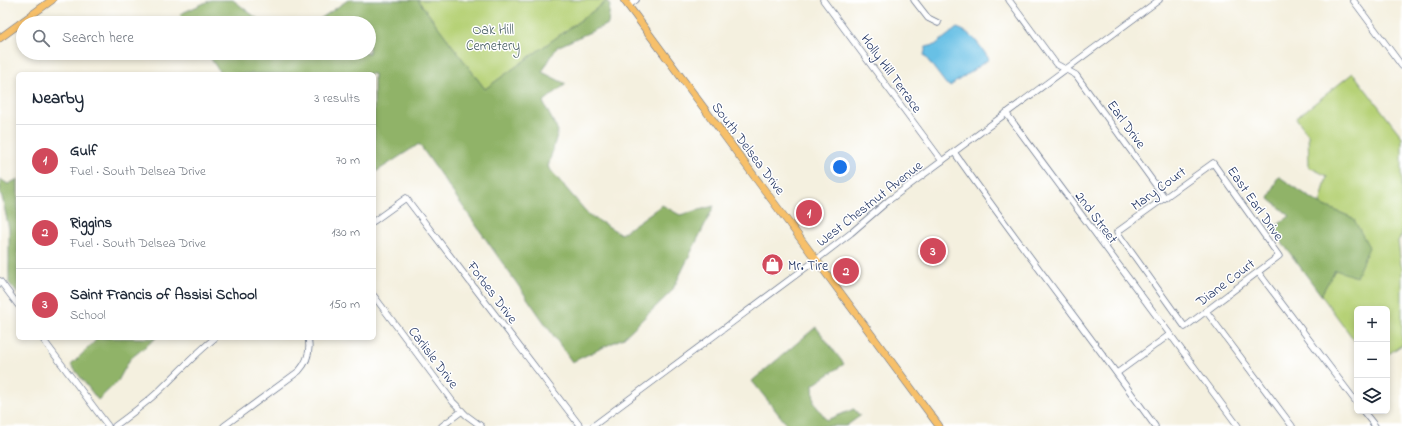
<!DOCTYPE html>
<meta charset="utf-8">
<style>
:root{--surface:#fff;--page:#f6f6f7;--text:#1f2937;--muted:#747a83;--line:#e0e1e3;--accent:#d1495b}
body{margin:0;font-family:"Indie Flower",sans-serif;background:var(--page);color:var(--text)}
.controls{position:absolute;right:12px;bottom:12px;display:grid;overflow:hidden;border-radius:6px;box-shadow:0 2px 6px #0003}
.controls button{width:36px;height:36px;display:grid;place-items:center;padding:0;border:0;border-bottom:1px solid var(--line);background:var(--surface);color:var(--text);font:20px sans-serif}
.you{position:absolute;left:840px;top:167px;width:14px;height:14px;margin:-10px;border:3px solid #fff;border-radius:50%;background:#1a73e8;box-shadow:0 0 0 6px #1a73e833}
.badge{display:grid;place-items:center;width:26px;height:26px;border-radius:50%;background:var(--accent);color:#fff;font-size:13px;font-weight:700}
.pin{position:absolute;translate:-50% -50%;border:2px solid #fff;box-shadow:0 1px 4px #0006}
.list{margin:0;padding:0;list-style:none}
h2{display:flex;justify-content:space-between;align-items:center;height:52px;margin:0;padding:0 16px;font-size:17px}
h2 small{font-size:13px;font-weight:400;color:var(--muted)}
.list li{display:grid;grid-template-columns:26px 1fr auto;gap:12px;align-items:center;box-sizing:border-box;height:72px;padding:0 16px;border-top:1px solid var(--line)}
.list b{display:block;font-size:15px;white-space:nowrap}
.list p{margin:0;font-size:13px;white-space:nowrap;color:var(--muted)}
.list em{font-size:13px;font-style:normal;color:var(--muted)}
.icon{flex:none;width:22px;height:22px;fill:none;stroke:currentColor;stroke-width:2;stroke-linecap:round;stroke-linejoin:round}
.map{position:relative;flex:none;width:1402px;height:426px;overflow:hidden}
.search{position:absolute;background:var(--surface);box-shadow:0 2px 6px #0003;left:16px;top:16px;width:360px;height:44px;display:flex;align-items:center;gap:10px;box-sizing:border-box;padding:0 14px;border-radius:22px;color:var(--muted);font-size:15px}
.panel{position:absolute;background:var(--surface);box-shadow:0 2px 6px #0003;left:16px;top:72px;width:360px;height:268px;border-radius:6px}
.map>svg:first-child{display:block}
.green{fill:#b6d176;stroke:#68806a}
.forest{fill:#90b367;stroke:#567162}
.water{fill:#67c0e5;stroke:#4178a2}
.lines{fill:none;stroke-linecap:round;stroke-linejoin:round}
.minor-casing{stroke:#67738b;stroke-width:7}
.major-casing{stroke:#67738b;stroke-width:8}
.minor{stroke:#fff;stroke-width:5.5}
.major{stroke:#f7c06b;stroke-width:7}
.labels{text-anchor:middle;stroke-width:3;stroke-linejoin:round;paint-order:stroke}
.park-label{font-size:14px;fill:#4a6065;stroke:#fff}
.street-label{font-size:14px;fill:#1b2f5e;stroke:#fff}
.poi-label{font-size:14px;fill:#1b2f5e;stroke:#fff;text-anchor:start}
</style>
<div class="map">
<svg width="1402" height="426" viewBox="0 0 1402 426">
<rect width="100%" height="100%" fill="#fff"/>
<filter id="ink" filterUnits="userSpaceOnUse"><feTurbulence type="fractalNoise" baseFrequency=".025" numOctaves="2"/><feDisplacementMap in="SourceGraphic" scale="8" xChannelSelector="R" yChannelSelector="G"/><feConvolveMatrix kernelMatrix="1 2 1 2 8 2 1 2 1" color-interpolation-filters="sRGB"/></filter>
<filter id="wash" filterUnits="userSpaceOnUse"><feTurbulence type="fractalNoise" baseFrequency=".012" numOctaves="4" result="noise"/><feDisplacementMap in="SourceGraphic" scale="16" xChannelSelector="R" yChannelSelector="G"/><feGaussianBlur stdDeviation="0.9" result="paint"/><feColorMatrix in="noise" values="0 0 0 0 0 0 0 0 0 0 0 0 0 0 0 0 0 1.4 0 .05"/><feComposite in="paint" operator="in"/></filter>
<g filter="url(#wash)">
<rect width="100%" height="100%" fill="#f4f0df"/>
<g class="green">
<polygon points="418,0 606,0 607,1 485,89"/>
<polygon points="1353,73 1402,137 1402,235 1398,241 1401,265 1402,267 1402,345 1387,355 1387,309 1357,309 1357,344 1321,295 1335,269 1353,218 1320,204 1327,176 1309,167 1308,134 1296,118"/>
</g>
<g class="forest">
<polygon points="211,0 233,0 263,23 186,23 180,14"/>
<polygon points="348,0 418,0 485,89 607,1 610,5 608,24 557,47 542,72 566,84 543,102 558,131 548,167 589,215 621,234 662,205 680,215 714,206 672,291 623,338 572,362 419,144 374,173 374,74 221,74 207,53 369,53 369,23 314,23"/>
<polygon points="1278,176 1320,204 1353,218 1369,247 1356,277 1335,270 1321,295 1272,229 1290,216 1269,199"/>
<polygon points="0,179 8,184 18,179 18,294 9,283 9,229 2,197 0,194"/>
<polygon points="816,327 844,364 813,385 814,403 827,420 854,409 860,416 846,426 788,426 752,381"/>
<polygon points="95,338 156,338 130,359 118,381 98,400 71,365 96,340"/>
</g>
<path class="water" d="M 957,28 C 973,33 980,46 989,59 L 950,86 L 946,84 L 924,55 L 926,47 L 935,45 Z"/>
</g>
<g filter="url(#ink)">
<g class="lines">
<defs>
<g id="minor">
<polyline points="823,0 942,161"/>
<polyline points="914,0 928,18 938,23"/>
<polyline points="1009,0 1056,64 1076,75 1165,198"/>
<polyline points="1353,0 1402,66"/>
<polyline points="628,6 636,0"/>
<polyline points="1006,113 1238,426"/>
<path d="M 954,152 C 1019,245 1089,334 1155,426"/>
<polygon points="1213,163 1279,256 1185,327 1117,232"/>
<polyline points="374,221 406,198 580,426"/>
<polyline points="1258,272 1357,403"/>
<polyline points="0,281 18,305"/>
<polyline points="374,296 453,402 466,415 481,426"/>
<polyline points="1206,311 1292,426"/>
<polyline points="42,338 108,426"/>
<polyline points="1117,373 1169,335"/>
<polyline points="1363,411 1375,426"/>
<path d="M 115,426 C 130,415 145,404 159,391 C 178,373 195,354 215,338"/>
<path d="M 224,426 L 299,371 C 307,362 311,351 308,338"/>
<polyline points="442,426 462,411"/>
<polyline points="593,426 816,260 851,233 888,201 1159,0"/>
</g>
<g id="major">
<polyline points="624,0 939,426"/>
<polyline points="0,38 52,0"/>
</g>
</defs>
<use href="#minor" class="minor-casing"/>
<use href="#major" class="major-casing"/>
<use href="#minor" class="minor"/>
<use href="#major" class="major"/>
</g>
</g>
<defs>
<symbol id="shop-disc" viewBox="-11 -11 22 22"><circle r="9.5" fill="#d1495b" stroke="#fff"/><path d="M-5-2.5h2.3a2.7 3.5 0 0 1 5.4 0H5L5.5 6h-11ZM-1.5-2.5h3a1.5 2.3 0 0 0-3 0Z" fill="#fff"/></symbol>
</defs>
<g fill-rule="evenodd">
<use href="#shop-disc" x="760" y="252" width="25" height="25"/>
</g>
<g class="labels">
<g class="park-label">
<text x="493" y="34">Oak Hill<tspan x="493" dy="16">Cemetery</tspan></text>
</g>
<g class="street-label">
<text transform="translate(892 73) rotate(54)" y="5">Holly Hill Terrace</text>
<text transform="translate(1127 124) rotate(54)" y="5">Earl Drive</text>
<text transform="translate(749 148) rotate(53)" y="5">South Delsea Drive</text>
<text transform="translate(1158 188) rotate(-36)" y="5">Mary Court</text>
<text transform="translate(869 203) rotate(-38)" y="5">West Chestnut Avenue</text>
<text transform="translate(1256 203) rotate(55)" y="5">East Earl Drive</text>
<text transform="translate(1097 217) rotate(53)" y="5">2nd Street</text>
<text transform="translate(1225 282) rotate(-37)" y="5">Diane Court</text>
<text transform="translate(493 292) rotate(53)" y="5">Forbes Drive</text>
<text transform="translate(434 357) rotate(53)" y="5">Carlisle Drive</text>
</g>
<g class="poi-label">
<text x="788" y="270">Mr. Tire</text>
</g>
</g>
</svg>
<div class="controls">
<button>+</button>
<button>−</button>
<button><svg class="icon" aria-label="layers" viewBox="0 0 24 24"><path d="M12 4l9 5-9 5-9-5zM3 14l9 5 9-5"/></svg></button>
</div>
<div class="you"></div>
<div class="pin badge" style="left:809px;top:213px">1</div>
<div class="pin badge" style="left:846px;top:271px">2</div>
<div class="pin badge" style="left:933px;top:251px">3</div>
<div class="search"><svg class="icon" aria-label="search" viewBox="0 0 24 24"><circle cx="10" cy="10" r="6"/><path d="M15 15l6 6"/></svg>Search here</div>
<section class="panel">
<h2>Nearby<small>3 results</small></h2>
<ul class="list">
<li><span class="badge">1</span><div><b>Gulf</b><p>Fuel · South Delsea Drive</p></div><em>70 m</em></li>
<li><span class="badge">2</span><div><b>Riggins</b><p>Fuel · South Delsea Drive</p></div><em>130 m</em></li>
<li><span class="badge">3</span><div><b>Saint Francis of Assisi School</b><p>School</p></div><em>150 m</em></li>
</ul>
</section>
</div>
